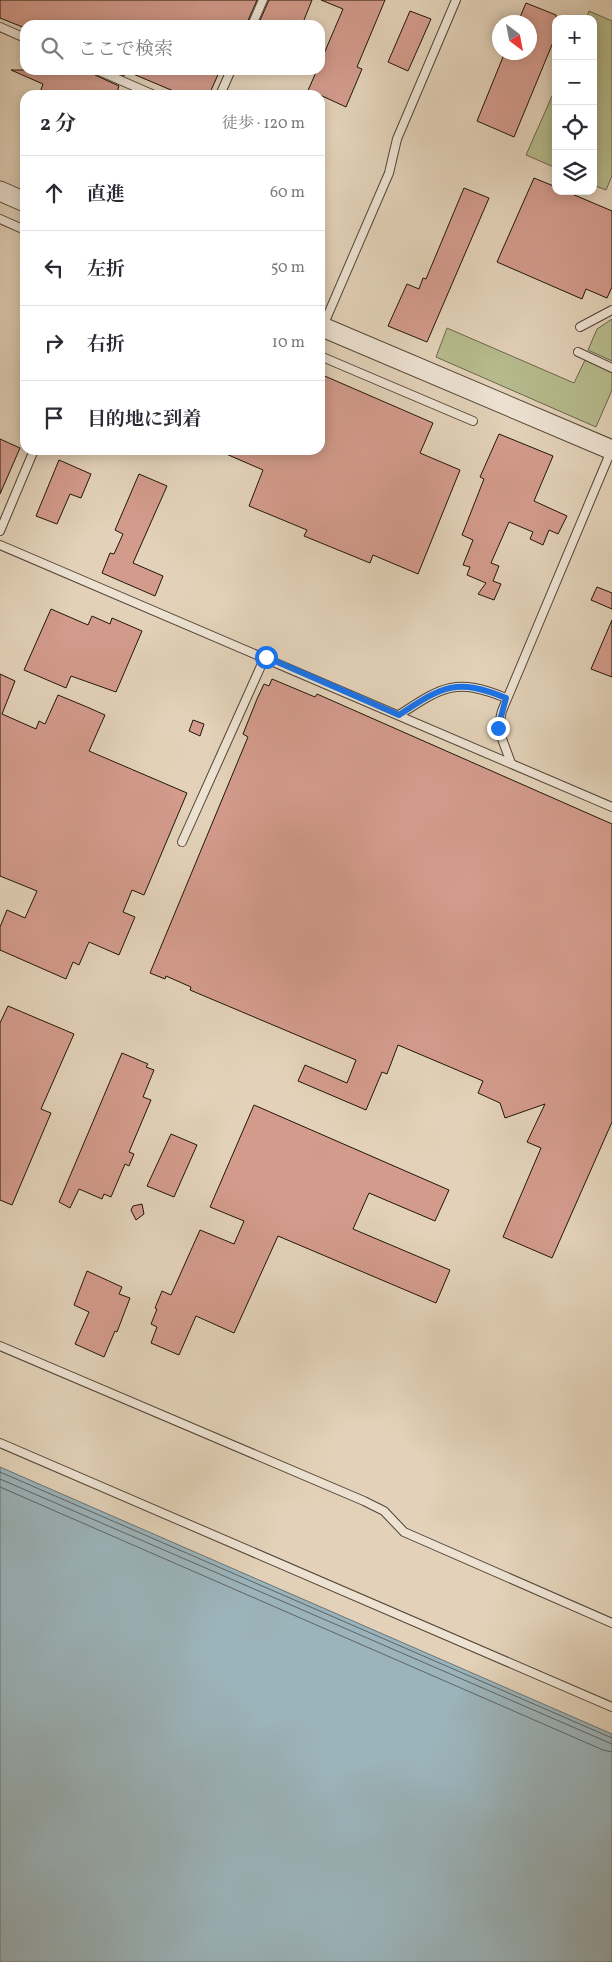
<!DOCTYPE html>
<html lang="ja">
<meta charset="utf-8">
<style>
:root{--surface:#fff;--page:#f7f7f7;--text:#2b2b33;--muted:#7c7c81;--line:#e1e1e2}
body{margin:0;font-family:Vollkorn,"Noto Serif JP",serif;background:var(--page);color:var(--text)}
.controls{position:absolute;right:15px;top:15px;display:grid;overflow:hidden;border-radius:10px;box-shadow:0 2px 12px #0003}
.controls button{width:45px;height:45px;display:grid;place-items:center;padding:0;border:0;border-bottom:1px solid var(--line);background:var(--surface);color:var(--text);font:25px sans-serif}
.compass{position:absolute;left:492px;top:15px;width:45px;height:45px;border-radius:50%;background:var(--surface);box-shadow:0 2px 12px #0003;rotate:148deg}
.stop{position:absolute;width:15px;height:15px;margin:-11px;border:4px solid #1a73e8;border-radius:50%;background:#fff}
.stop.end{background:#1a73e8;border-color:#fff;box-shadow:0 1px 5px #0008}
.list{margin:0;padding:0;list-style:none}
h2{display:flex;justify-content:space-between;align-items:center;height:65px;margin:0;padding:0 20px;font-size:21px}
h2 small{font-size:16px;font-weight:400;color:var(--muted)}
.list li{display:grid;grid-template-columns:32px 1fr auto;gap:15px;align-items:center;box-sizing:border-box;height:75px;padding:0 20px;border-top:1px solid var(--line)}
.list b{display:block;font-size:19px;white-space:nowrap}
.list em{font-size:16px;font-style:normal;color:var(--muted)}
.icon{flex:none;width:28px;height:28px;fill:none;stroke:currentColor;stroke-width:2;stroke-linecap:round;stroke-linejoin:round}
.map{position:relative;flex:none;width:612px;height:1962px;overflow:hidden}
.search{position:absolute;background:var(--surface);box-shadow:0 2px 12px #0003;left:20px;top:20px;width:305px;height:55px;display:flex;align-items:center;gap:12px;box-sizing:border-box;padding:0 18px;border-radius:15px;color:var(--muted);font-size:19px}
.panel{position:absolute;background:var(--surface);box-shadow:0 2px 12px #0003;left:20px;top:90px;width:305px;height:365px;border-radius:15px}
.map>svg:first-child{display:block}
.green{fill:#b6bb8d;stroke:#6b684c}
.water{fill:#9bb4bb;stroke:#6a7475}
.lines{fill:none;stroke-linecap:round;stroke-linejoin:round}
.shore{stroke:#5e6463;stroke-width:1}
.building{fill:#d39b8c;stroke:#20150b}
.service-casing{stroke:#514436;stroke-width:10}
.tertiary-casing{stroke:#514436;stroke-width:21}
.service{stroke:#ede2d2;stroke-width:8}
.tertiary{stroke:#ede2d2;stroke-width:19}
.route{stroke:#1a73e8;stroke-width:6}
</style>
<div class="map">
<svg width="612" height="1962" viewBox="0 0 612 1962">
<rect width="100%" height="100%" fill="#e3d2b9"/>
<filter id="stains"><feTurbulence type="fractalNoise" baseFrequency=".004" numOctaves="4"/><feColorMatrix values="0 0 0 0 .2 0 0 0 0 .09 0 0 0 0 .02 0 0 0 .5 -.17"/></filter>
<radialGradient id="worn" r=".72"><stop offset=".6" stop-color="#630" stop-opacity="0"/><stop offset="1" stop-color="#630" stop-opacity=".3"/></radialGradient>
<g class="green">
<polygon points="589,11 612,21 612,176 606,190 593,185 593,19 586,19"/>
<polygon points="556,87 556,168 526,155"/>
<polygon points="612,319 612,361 588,350 597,329"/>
<polygon points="447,328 574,383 585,360 612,371 612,390 596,427 436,357"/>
</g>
<polygon class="water" points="0,1467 612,1734 612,1962 0,1962"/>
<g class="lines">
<g class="shore">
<polyline points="0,1472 612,1738"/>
<polyline points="0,1479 612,1744"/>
<polyline points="0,1487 603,1750 612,1752"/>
</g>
</g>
<g class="building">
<polygon points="0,0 257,0 246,25 25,25 25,28 0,18"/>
<polygon points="269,0 312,0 302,25 258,25"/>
<polygon points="321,0 385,0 357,67 362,69 346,107 320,95 306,95 317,70 320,70 320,63 343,9"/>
<polygon points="526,3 556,15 556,35 514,137 477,121 505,52 530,52 530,22 518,22"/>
<polygon points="410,11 431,19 408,71 388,62"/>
<polygon points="11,70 91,70 95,75 119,86 116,95 39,95 43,84"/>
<polygon points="111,70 220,70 209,95 183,95 126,71 124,76"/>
<polygon points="534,178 556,187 556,191 565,191 612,211 612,287 607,298 586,289 582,299 497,262"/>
<polygon points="464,188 489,198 427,342 388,326 407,284 419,289 423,278 426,279"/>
<polygon points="320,374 433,423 420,453 460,470 418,574 373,555 370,563 304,536 307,530 249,506 263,470 217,450 320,450"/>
<polygon points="499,434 553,456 534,501 567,516 558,534 549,530 543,545 530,539 533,532 509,522 491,563 499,566 493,581 501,584 494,600 478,594 486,583 467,575 470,567 463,565 473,540 462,535 484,479 480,477"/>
<polygon points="0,439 20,448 0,494"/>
<polygon points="59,460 91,474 81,498 70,494 57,524 36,516"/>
<polygon points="139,474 167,486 133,563 163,576 155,596 102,573 110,553 114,554 123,534 115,530"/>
<polygon points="597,587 612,593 612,609 591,600"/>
<polygon points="51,609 88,625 92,616 110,624 112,618 142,631 116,692 71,676 66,688 24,670"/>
<polygon points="612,620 612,677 591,669"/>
<polygon points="0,674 15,681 2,714 36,729 39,721 45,724 58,695 87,707 105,715 89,751 187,793 144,895 132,890 123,912 135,917 119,955 89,942 79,965 73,962 66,979 0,950 0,927 7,910 25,918 37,891 0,876"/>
<polygon points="272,679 315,697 317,694 612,824 612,1122 552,1258 503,1237 541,1148 527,1142 545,1104 505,1118 500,1103 478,1093 483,1081 398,1045 387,1074 382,1072 366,1110 298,1081 305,1065 347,1083 356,1060 190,990 191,987 166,976 165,979 150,973 248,737 243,734 257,699 264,684 269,686"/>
<polygon points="193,720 204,724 200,736 189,731"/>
<polygon points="8,1006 74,1034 41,1109 51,1113 12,1205 0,1200 0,1023"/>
<polygon points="122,1053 148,1064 146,1067 154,1070 143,1097 151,1100 129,1152 134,1154 129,1166 125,1164 111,1197 104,1194 102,1199 79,1189 70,1208 59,1202"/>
<polygon points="254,1105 449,1190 435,1221 369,1193 353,1229 450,1270 436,1303 278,1236 234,1333 196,1316 179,1355 151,1343 157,1327 151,1324 157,1309 155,1308 162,1291 171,1295 200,1230 234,1244 244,1221 210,1207"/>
<polygon points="171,1134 197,1145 174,1197 147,1186"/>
<polygon points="142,1204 144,1214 136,1220 131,1210 133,1206"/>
<polygon points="87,1271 122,1287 119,1294 130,1298 117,1332 115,1331 104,1357 75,1344 89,1312 74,1305"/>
</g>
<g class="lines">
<defs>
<g id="service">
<polyline points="252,25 263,0"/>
<polyline points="0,27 25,38"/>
<polyline points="97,70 154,95"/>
<polyline points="220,95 231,70"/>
<polyline points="0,219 25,230"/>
<polyline points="323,326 389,173 397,139 456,0"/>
<polyline points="580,327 612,310"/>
<polyline points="578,352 612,368"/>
<polyline points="320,356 473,421"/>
<polyline points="0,531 34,450"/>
<polyline points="0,545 612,807"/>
<path d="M 399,715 C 442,687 455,677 506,698"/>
<polyline points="511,763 498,728 502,711 611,451"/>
<polyline points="182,842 265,657"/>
<polyline points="0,1346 364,1501 384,1511 404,1532 612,1623"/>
<polyline points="0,1443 612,1707"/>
</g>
<g id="tertiary">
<polyline points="0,191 25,202"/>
<polyline points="320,326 612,450"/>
</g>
</defs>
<use href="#service" class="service-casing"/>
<use href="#tertiary" class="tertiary-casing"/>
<use href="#service" class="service"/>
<use href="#tertiary" class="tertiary"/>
</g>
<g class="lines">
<path class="route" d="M 266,657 L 399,715 C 442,687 455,677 506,698 L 498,728"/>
</g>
<rect width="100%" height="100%" filter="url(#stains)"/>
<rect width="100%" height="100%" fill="url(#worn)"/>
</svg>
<div class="controls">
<button>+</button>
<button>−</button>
<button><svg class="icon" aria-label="locate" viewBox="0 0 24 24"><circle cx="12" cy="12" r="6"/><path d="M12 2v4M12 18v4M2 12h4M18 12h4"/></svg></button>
<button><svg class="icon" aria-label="layers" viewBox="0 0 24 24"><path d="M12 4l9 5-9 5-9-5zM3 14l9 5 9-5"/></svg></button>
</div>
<svg class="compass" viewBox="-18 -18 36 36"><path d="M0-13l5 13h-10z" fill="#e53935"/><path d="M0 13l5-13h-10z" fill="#7c7c81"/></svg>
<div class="stop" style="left:266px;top:657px"></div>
<div class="stop end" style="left:498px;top:728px"></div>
<div class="search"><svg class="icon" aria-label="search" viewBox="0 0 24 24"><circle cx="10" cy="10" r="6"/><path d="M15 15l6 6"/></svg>ここで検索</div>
<section class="panel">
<h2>2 分<small>徒歩 · 120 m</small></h2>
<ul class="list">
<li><svg class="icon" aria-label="ahead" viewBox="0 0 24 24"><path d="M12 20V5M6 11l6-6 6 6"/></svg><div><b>直進</b></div><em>60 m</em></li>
<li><svg class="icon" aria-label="left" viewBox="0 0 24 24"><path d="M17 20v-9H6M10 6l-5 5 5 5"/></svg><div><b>左折</b></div><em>50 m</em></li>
<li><svg class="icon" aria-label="right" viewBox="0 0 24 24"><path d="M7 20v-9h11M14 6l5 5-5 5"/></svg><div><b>右折</b></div><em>10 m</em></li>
<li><svg class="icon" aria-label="arrive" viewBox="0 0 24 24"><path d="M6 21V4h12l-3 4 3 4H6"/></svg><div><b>目的地に到着</b></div></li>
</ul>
</section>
</div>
